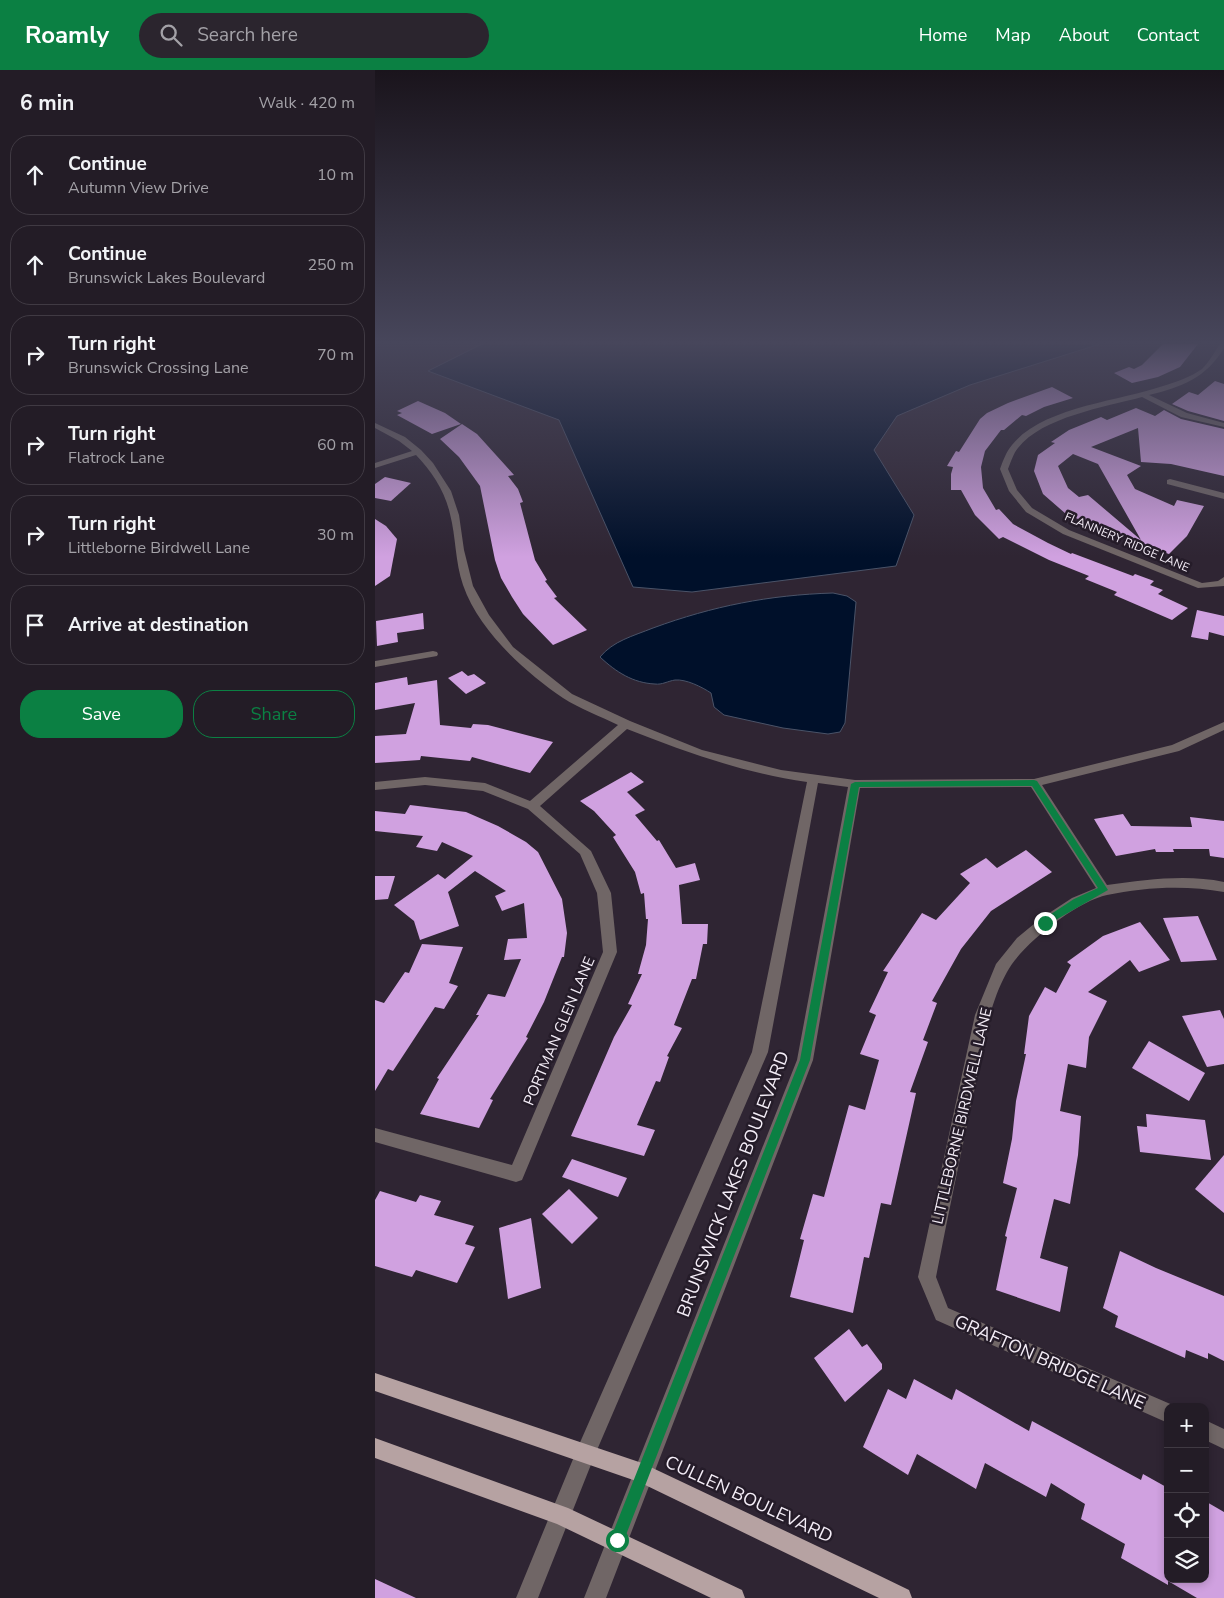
<!DOCTYPE html>
<meta charset="utf-8">
<style>
:root{--surface:#231c26;--page:#2b252e;--text:#f1f3f6;--muted:#a3a1a7;--line:#403a43;--accent:#0b8043}
body{margin:0;font-family:"Nunito Sans",sans-serif;background:var(--page);color:var(--text)}
.controls{position:absolute;right:15px;bottom:15px;display:grid;overflow:hidden;border-radius:10px;box-shadow:0 2px 8px #0003}
.controls button{width:45px;height:45px;display:grid;place-items:center;padding:0;border:0;border-bottom:1px solid var(--line);background:var(--surface);color:var(--text);font:25px sans-serif}
.stop{position:absolute;width:15px;height:15px;margin:-11px;border:4px solid #0b8043;border-radius:50%;background:#fff}
.stop.end{background:#0b8043;border-color:#fff;box-shadow:0 1px 5px #0008}
.list{margin:0;padding:0;list-style:none}
h2{display:flex;justify-content:space-between;align-items:center;height:65px;margin:0;padding:0 20px;font-size:21px}
h2 small{font-size:16px;font-weight:400;color:var(--muted)}
.list li{display:grid;grid-template-columns:32px 1fr auto;gap:15px;align-items:center;box-sizing:border-box;height:80px;margin:0 10px 10px;padding:0 10px;border:1px solid var(--line);border-radius:20px}
.list b{display:block;font-size:19px;white-space:nowrap}
.list p{margin:0;font-size:16px;white-space:nowrap;color:var(--muted)}
.list em{font-size:16px;font-style:normal;color:var(--muted)}
.actions{display:flex;gap:10px;padding:15px 20px}
.actions a{flex:1;padding:11px 0;border:1px solid var(--accent);border-radius:20px;text-align:center;font-size:18px;color:var(--accent)}
.actions .main{background:var(--accent);color:#fff}
.icon{flex:none;width:28px;height:28px;fill:none;stroke:currentColor;stroke-width:2;stroke-linecap:round;stroke-linejoin:round}
.map{position:relative;flex:none;width:849px;height:1528px;overflow:hidden}
header{display:flex;align-items:center;gap:30px;box-sizing:border-box;height:70px;padding:0 25px;background:var(--accent);color:#fff}
header strong{font-size:24px}
nav{display:flex;gap:28px;margin-inline-start:auto;font-size:18px}
.search{width:350px;height:45px;background:var(--page);display:flex;align-items:center;gap:12px;box-sizing:border-box;padding:0 18px;border-radius:28px;color:var(--muted);font-size:19px}
main{display:flex}
aside{flex:1;background:var(--surface)}
.map>svg:first-child{display:block}
.water{fill:#00102a;stroke:#4a5368}
.building{fill:#d0a1e0;fill-rule:evenodd}
.lines{fill:none;stroke-linecap:round;stroke-linejoin:round}
.minor{fill:#706666;fill-rule:evenodd}
.primary{fill:#b6a2a2;fill-rule:evenodd}
.route{fill:#0b8043}
.labels{text-anchor:middle;stroke-width:5;stroke-linejoin:round;paint-order:stroke}
.far-street-label{font-size:12px;fill:#f5eef8;stroke:#251c29}
.street-label{font-size:15px;fill:#f5eef8;stroke:#251c29}
.near-street-label{font-size:18px;fill:#f5eef8;stroke:#251c29}
</style>
<header>
<strong>Roamly</strong>
<div class="search"><svg class="icon" aria-label="search" viewBox="0 0 24 24"><circle cx="10" cy="10" r="6"/><path d="M15 15l6 6"/></svg>Search here</div>
<nav><a>Home</a><a>Map</a><a>About</a><a>Contact</a></nav>
</header>
<main>
<aside>
<h2>6 min<small>Walk · 420 m</small></h2>
<ul class="list">
<li><svg class="icon" aria-label="ahead" viewBox="0 0 24 24"><path d="M12 20V5M6 11l6-6 6 6"/></svg><div><b>Continue</b><p>Autumn View Drive</p></div><em>10 m</em></li>
<li><svg class="icon" aria-label="ahead" viewBox="0 0 24 24"><path d="M12 20V5M6 11l6-6 6 6"/></svg><div><b>Continue</b><p>Brunswick Lakes Boulevard</p></div><em>250 m</em></li>
<li><svg class="icon" aria-label="right" viewBox="0 0 24 24"><path d="M7 20v-9h11M14 6l5 5-5 5"/></svg><div><b>Turn right</b><p>Brunswick Crossing Lane</p></div><em>70 m</em></li>
<li><svg class="icon" aria-label="right" viewBox="0 0 24 24"><path d="M7 20v-9h11M14 6l5 5-5 5"/></svg><div><b>Turn right</b><p>Flatrock Lane</p></div><em>60 m</em></li>
<li><svg class="icon" aria-label="right" viewBox="0 0 24 24"><path d="M7 20v-9h11M14 6l5 5-5 5"/></svg><div><b>Turn right</b><p>Littleborne Birdwell Lane</p></div><em>30 m</em></li>
<li><svg class="icon" aria-label="arrive" viewBox="0 0 24 24"><path d="M6 21V4h12l-3 4 3 4H6"/></svg><div><b>Arrive at destination</b></div></li>
</ul>
<div class="actions"><a class="main">Save</a><a>Share</a></div>
</aside>
<div class="map">
<svg width="849" height="1528" viewBox="0 0 849 1528">
<rect width="100%" height="100%" fill="#2f2533"/>
<g class="water">
<polygon points="107,274 725,274 595,315 522,346 499,380 539,445 521,496 317,522 258,517 184,350 53,301"/>
<path d="M 458,523 L 472,526 L 481,532 L 470,653 L 465,662 L 453,664 L 408,658 L 349,645 L 339,637 L 336,623 C 327,617 311,609 300,610 C 293,611 287,615 280,614 C 258,613 241,602 225,587 C 238,571 258,566 278,558 C 338,536 394,525 458,523 Z"/>
</g>
<g class="building">
<polygon points="788,274 823,274 805,297 783,307 757,313 739,303 754,297 759,299 767,295"/>
<polygon points="840,311 849,314 849,351 813,341 797,334 814,322 823,325"/>
<polygon points="677,317 698,328 669,337 651,346 647,345 629,360 626,360 610,381 606,397 608,418 621,440 624,439 638,454 673,473 696,484 697,483 758,506 760,504 779,511 775,515 788,520 783,524 813,538 797,550 739,525 742,522 710,509 714,506 674,490 628,467 624,469 600,445 586,420 576,420 576,404 578,397 572,396 581,381 584,382 605,349 612,343 633,333"/>
<polygon points="43,331 70,343 86,354 57,364 22,345 27,343 22,341"/>
<path d="M 761,338 L 780,346 L 789,340 L 806,349 L 849,359 L 849,406 L 796,394 L 766,392 L 763,358 L 716,377 L 766,396 L 752,405 L 760,419 L 799,436 L 802,430 L 829,436 L 812,466 L 794,484 L 766,475 L 691,444 L 668,424 L 659,401 L 663,385 L 680,373 L 676,372 L 694,360 L 726,347 L 732,350 ZM 698,384 L 723,394 L 766,470 L 713,425 L 704,427 L 693,418 L 683,396 Z"/>
<polygon points="87,354 102,364 139,405 133,406 143,419 148,432 145,433 160,490 172,510 170,511 182,527 179,528 212,560 178,575 148,544 137,527 126,508 120,490 105,416 84,387 65,369"/>
<polygon points="10,407 36,413 16,431 0,428 0,414"/>
<polygon points="0,449 11,456 22,469 15,506 0,516"/>
<polygon points="822,540 849,546 849,566 834,562 833,570 816,567"/>
<polygon points="48,543 49,559 22,563 23,572 2,576 1,551"/>
<polygon points="87,601 93,606 99,604 111,613 91,624 73,608"/>
<polygon points="32,607 33,615 62,610 65,655 96,658 98,654 113,655 178,672 155,703 97,687 95,691 46,686 45,690 0,693 0,666 31,664 40,633 0,640 0,613"/>
<polygon points="256,702 269,712 252,722 270,740 260,745 282,771 284,770 301,798 320,793 325,810 304,815 307,854 333,854 332,874 328,874 321,909 317,909 299,955 307,958 292,986 294,987 285,1012 281,1011 262,1055 280,1060 269,1086 196,1066 239,967 257,935 253,934 267,904 263,904 271,875 273,849 271,849 269,823 266,824 260,802 238,767 241,765 219,741 205,731"/>
<polygon points="35,735 91,742 123,756 151,772 163,782 187,829 192,863 189,887 187,887 169,932 151,967 153,968 115,1029 118,1030 104,1058 45,1044 64,1009 62,1008 104,945 101,945 113,924 130,927 146,889 129,890 133,869 152,868 149,833 127,841 120,826 131,821 100,801 73,822 84,856 45,870 39,851 19,835 63,804 70,809 98,786 67,772 62,781 41,777 48,766 0,761 0,741 30,744"/>
<polygon points="748,744 756,756 817,757 815,747 849,751 849,788 835,786 834,779 798,779 799,782 781,782 780,779 741,786 719,749"/>
<polygon points="651,780 677,802 616,841 586,879 557,931 562,933 548,970 553,972 535,1022 541,1023 516,1135 506,1133 494,1188 489,1187 478,1243 415,1227 429,1170 425,1169 438,1124 449,1127 474,1035 490,1040 504,990 485,984 501,945 494,942 513,902 508,901 547,843 561,850 595,813 585,804 611,788 622,798"/>
<polygon points="0,806 20,806 13,829 0,830"/>
<polygon points="823,846 842,890 806,892 788,848"/>
<polygon points="765,852 795,890 764,902 755,890 713,922 732,931 714,967 711,998 693,994 685,1041 706,1046 703,1085 695,1134 679,1129 665,1188 693,1197 685,1242 621,1220 632,1167 630,1166 642,1118 628,1113 637,1069 641,1031 651,984 649,984 654,946 670,917 681,923 696,895 692,892 728,866"/>
<polygon points="47,874 88,877 74,913 83,916 69,939 60,937 18,1001 13,999 0,1021 0,930 9,933 30,902 34,903"/>
<polygon points="845,940 849,949 849,994 832,997 807,946"/>
<polygon points="774,971 830,1003 814,1031 757,998"/>
<polygon points="771,1044 830,1050 836,1090 765,1082 762,1056 772,1057"/>
<polygon points="849,1085 849,1143 820,1119"/>
<polygon points="197,1089 252,1108 243,1127 187,1107"/>
<polygon points="194,1119 223,1148 197,1174 167,1144"/>
<polygon points="5,1121 41,1132 45,1125 66,1131 59,1145 99,1156 90,1174 100,1177 82,1213 41,1200 37,1207 0,1196 0,1130"/>
<polygon points="156,1148 166,1218 133,1229 124,1158"/>
<polygon points="745,1181 781,1198 849,1226 849,1291 833,1283 833,1289 811,1280 810,1288 740,1257 743,1246 728,1238"/>
<polygon points="474,1259 487,1277 492,1274 507,1294 507,1299 470,1332 439,1288"/>
<polygon points="539,1309 577,1330 581,1319 654,1361 657,1351 766,1410 768,1404 793,1418 793,1509 830,1509 830,1431 849,1442 849,1528 822,1528 793,1511 793,1515 746,1488 750,1474 706,1449 710,1434 676,1413 671,1427 610,1393 601,1419 542,1384 533,1405 488,1377 513,1319 531,1329"/>
<polygon points="0,1509 41,1528 0,1528"/>
</g>
<g class="lines">
<g class="minor">
<path d="M 845,274 L 849,274 L 849,278 C 831,308 807,317 774,325 L 812,343 L 849,353 L 849,357 L 806,347 L 767,327 C 730,337 667,347 643,378 C 638,384 636,392 633,399 L 642,420 L 657,438 L 694,460 L 827,513 L 843,511 L 849,507 L 849,516 L 823,518 L 688,464 L 651,442 L 634,421 L 625,399 C 628,391 631,382 637,375 C 667,337 745,331 788,316 C 801,312 816,307 827,299 C 834,292 839,283 845,274 Z"/>
<path d="M 0,353 L 30,367 L 46,380 L 58,393 L 76,421 L 84,445 L 89,480 L 98,516 L 114,545 L 138,577 L 197,624 L 255,651 L 327,680 L 406,700 L 480,710 L 659,709 L 797,675 L 849,652 L 849,660 L 804,681 L 667,715 L 732,815 C 771,810 810,804 849,812 L 849,822 C 812,815 769,817 732,825 C 702,831 646,875 632,902 C 612,938 607,982 599,1022 C 586,1083 573,1145 561,1207 L 573,1238 L 800,1336 L 793,1337 L 793,1353 L 561,1250 L 543,1207 L 600,945 L 621,894 L 642,868 L 665,849 L 697,828 L 721,818 L 656,717 L 485,718 L 438,990 L 231,1528 L 209,1528 L 422,990 L 473,717 L 443,713 L 393,982 L 219,1387 L 163,1528 L 141,1528 L 203,1377 L 377,982 L 432,712 C 368,703 311,682 252,659 L 165,736 L 216,781 L 236,823 L 242,882 L 147,1110 L 141,1112 L 0,1072 L 0,1058 L 137,1095 L 228,882 L 222,823 L 205,784 L 153,739 L 108,721 L 50,715 L 0,720 L 0,712 L 50,707 L 110,713 L 155,731 L 243,655 C 225,646 205,639 188,628 C 149,601 104,561 88,515 C 80,492 81,467 75,444 C 70,421 57,402 41,385 L 0,398 L 0,393 L 37,381 L 24,371 L 0,358 Z"/>
<polygon points="795,409 849,423 849,429 792,414 792,410"/>
<polygon points="58,581 62,582 63,584 62,586 0,597 0,591"/>
<polygon points="830,1350 849,1359 849,1379 830,1370"/>
</g>
<g class="primary">
<polygon points="0,1303 267,1393 501,1504 534,1520 537,1528 504,1528 264,1412 0,1321"/>
<polygon points="0,1368 193,1438 367,1520 370,1528 336,1528 182,1454 0,1388"/>
</g>
</g>
<linearGradient id="sky" x2="0" y2="1"><stop stop-color="#1a141c"/><stop offset="0.56" stop-color="#47465b"/><stop offset="1" stop-color="#47465b" stop-opacity="0"/></linearGradient>
<rect width="849" height="487" fill="url(#sky)"/>
<polygon class="route" points="659,710 662,711 733,820 670,856 666,853 667,850 699,829 723,818 657,716 484,717 435,990 249,1470 247,1475 242,1477 237,1475 235,1470 425,990 476,714 480,712"/>
<g class="labels">
<g class="far-street-label">
<text transform="translate(752 472) rotate(23)" y="4">FLANNERY RIDGE LANE</text>
</g>
<g class="street-label">
<text transform="translate(184 961) rotate(-67)" y="5">PORTMAN GLEN LANE</text>
<text transform="translate(587 1046) rotate(-77)" y="5">LITTLEBORNE BIRDWELL LANE</text>
</g>
<g class="near-street-label">
<text transform="translate(358 1114) rotate(-69)" y="6">BRUNSWICK LAKES BOULEVARD</text>
<text transform="translate(675 1292) rotate(24)" y="6">GRAFTON BRIDGE LANE</text>
<text transform="translate(374 1429) rotate(25)" y="6">CULLEN BOULEVARD</text>
</g>
</g>
</svg>
<div class="controls">
<button>+</button>
<button>−</button>
<button><svg class="icon" aria-label="locate" viewBox="0 0 24 24"><circle cx="12" cy="12" r="6"/><path d="M12 2v4M12 18v4M2 12h4M18 12h4"/></svg></button>
<button><svg class="icon" aria-label="layers" viewBox="0 0 24 24"><path d="M12 4l9 5-9 5-9-5zM3 14l9 5 9-5"/></svg></button>
</div>
<div class="stop" style="left:242px;top:1470px"></div>
<div class="stop end" style="left:670px;top:853px"></div>
</div>
</main>
